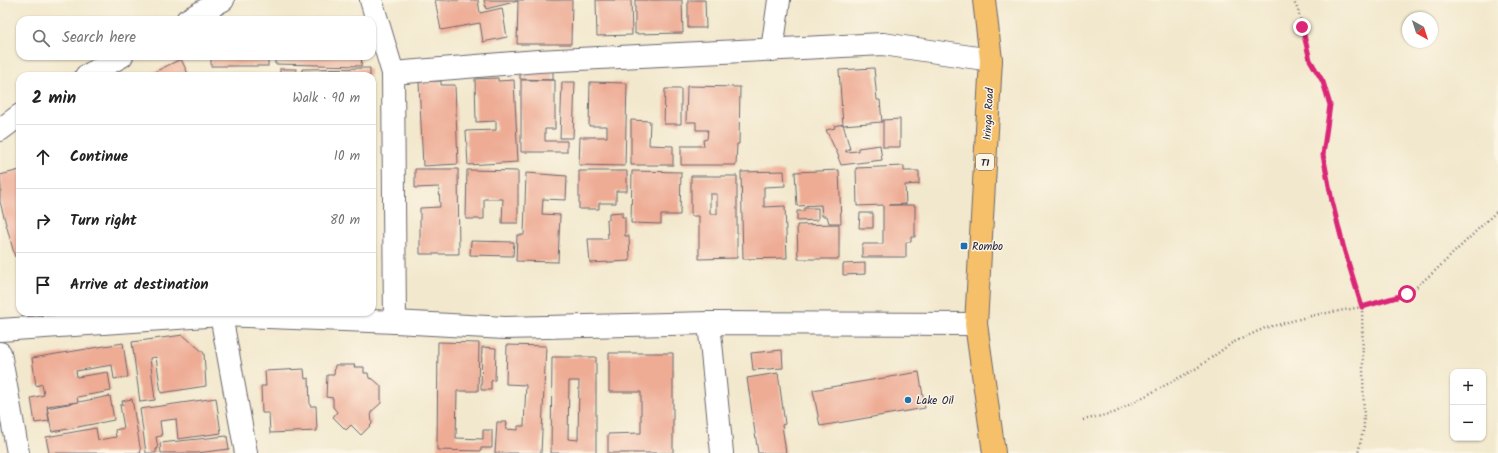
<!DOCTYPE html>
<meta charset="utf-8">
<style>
:root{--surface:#fff;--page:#f2f2f2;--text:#222;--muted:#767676;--line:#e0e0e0}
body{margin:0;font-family:Kalam,sans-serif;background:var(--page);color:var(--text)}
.controls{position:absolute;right:12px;bottom:12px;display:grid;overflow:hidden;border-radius:8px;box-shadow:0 1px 3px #0004}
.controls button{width:36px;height:36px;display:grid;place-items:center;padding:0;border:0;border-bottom:1px solid var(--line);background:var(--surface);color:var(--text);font:20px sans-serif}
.compass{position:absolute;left:1402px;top:12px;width:36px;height:36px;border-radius:50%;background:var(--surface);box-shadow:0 1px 3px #0004;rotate:141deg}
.stop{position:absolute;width:12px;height:12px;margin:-9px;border:3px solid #db2777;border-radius:50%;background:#fff}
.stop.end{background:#db2777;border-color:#fff;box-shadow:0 1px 4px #0008}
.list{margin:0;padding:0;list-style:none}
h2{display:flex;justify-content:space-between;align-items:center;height:52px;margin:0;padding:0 16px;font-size:17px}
h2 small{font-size:13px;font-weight:400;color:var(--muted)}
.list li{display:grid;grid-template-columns:26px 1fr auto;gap:12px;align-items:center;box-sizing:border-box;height:64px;padding:0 16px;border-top:1px solid var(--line)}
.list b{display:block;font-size:15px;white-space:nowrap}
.list em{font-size:13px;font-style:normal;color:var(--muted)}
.icon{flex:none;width:22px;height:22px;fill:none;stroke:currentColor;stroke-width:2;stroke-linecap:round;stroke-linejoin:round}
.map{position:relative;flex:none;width:1498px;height:453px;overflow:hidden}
.search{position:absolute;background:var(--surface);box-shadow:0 1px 3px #0004;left:16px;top:16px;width:360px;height:44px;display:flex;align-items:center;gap:10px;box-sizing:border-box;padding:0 14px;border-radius:12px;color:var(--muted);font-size:15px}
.panel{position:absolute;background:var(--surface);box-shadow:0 1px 3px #0004;left:16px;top:72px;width:360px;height:244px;border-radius:12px}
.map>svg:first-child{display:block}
.building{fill:#eeac95;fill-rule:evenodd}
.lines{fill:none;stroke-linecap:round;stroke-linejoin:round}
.minor-casing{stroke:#6b676e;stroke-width:24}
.tertiary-casing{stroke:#6b676e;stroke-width:24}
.trunk-casing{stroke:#6b676e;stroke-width:24}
.path{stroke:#6b676e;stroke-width:2.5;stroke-dasharray:1 3;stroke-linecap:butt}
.minor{stroke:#fff;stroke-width:22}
.tertiary{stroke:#fff;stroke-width:22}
.trunk{stroke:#f6c06b;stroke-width:22}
.route{stroke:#db2777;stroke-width:5}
.poi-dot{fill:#1f6fb2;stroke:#fcf5e5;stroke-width:1.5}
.labels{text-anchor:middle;stroke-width:3;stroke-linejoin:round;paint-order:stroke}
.shield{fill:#fcf5e5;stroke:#63616e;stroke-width:1}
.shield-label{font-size:10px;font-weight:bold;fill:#22223b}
.street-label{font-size:11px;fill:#22223b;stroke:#fcf5e5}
.poi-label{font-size:11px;fill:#22223b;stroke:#fcf5e5;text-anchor:start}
</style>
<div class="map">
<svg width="1498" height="453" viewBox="0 0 1498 453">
<rect width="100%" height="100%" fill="#fcf5e5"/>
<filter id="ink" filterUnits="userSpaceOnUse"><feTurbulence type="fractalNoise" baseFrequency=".025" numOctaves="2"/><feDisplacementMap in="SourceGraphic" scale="8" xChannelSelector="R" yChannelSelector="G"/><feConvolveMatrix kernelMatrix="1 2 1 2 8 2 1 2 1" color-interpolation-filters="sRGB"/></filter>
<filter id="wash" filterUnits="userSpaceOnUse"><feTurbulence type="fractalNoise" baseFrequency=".012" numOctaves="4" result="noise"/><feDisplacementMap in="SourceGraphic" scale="16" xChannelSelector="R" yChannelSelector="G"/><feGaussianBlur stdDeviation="0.9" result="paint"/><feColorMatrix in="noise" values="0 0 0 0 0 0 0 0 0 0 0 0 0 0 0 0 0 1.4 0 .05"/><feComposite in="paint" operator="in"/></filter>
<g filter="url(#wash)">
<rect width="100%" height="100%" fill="#f2e8cd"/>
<g id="blocks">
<g class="building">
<polygon points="435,0 478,0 480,13 502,8 507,37 483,42 480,23 441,30"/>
<polygon points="484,0 572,0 571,44 517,44 518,1 486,9"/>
<polygon points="596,0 631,0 632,35 597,36"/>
<polygon points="635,0 682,0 683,33 635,34"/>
<polygon points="688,0 705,0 706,28 688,28"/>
<rect x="211" y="56" width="57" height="10"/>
<polygon points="275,56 362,56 361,66 275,64"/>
<polygon points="181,59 189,76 146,76"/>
<polygon points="370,68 370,76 302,76 302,69"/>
<polygon points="874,68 877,100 880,100 882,122 843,125 839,70"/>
<rect x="280" y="69" width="16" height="7"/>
<polygon points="520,69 553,69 553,80 520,79"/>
<polygon points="498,78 498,81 514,80 518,162 468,165 466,131 496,130 496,121 476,122 475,79"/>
<polygon points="521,80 555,80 555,129 545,129 545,141 567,141 567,152 521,152"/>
<polygon points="441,81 441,85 455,85 458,164 423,166 419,82"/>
<polygon points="562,82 575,82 573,138 560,138"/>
<polygon points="590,82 627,83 625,166 579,165 580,137 607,137 607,126 589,126"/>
<polygon points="687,86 740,87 739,144 737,144 736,165 681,165 681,146 704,146 703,140 707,139 708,130 696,130 696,122 686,122"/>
<polygon points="665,89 681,89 681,124 664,124"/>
<polygon points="900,119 900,147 883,147 883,120"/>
<polygon points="631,120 650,121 649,145 673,146 673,165 631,165"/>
<polygon points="843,124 850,149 846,150 846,152 858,151 858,148 880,145 882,160 841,165 838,157 839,157 826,130 835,128 834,126"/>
<polygon points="904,166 904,171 919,171 919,184 905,185 906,204 889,205 915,205 915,237 911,237 911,242 906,242 906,257 862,257 862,244 883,244 883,205 857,206 856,168"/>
<polygon points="415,169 458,169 459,254 420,254 420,208 440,207 439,187 415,188"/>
<polygon points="20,170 20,255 15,257 0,202 0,192 1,191 0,175"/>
<polygon points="467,170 518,171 518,223 502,223 503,199 484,199 484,219 466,219"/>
<polygon points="839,170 841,223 829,223 827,216 822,216 821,205 797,206 795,172"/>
<polygon points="579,171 627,171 627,191 616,191 616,203 599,203 599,209 579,209"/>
<polygon points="632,171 681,172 680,215 661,215 661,224 631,223"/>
<polygon points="784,171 785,186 764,187 764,207 785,206 787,258 743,259 741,172"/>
<polygon points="526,173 567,176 566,200 543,199 542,214 560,215 558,262 516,261 517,235 524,235"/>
<path d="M 691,176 L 737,176 L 737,258 L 699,259 L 699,216 L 691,216 ZM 710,194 L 717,194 L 717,214 L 710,214 Z"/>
<polygon points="804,208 818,208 818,220 797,221 797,211 804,211"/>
<polygon points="622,212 622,217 625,217 625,236 629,236 630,261 590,263 588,239 608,239 607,219 609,220 609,213"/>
<polygon points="860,213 873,213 873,228 859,228"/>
<polygon points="839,224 839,259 798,259 797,225"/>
<polygon points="471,241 514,242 513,256 470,255"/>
<polygon points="865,263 865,274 843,275 843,264"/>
<polygon points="183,335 204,353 206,386 161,393 156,357 150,358 155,400 140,402 132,342"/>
<polygon points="438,342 479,343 478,391 457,391 456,438 483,439 483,430 492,430 492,448 481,448 481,451 437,450"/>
<polygon points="123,343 128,377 114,379 112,365 76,371 77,377 108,372 111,391 77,397 78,402 47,406 49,421 35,423 31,398 44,395 42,384 36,386 32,358"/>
<polygon points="507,345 546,346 541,453 495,453 497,422 507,422 506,429 518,430 518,426 524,426 526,385 506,384"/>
<polygon points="482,347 496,348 495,380 491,381 491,390 481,390"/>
<polygon points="782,350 783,368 753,370 751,353"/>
<polygon points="609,353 673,353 673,453 608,453 608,434 641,433 641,392 609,392"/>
<path d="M 552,357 L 596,357 L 596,453 L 551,453 ZM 569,381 L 579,381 L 578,440 L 568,439 Z"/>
<polygon points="335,365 355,365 354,367 364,367 364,373 368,373 369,378 373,379 381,386 381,403 371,412 372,424 361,435 351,425 346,430 333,417 337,412 333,407 333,398 326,397 327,375 334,375"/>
<polygon points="304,369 305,379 309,378 310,406 316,406 317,431 270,433 269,413 262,413 261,386 266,386 265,371"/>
<polygon points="919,372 925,408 820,426 813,390"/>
<polygon points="778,373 785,424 782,425 786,453 758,453 747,378"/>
<polygon points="110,396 114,420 52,432 47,408"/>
<polygon points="216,398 221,433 178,439 176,419 160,421 162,436 156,437 158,449 156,449 156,453 146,453 140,409"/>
<polygon points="132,399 141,453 49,453 46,437 96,428 98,440 116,437 115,430 124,428 120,405 123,405 122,401"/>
<polygon points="227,436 229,449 197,453 161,453 160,443"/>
</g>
</g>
</g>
<g filter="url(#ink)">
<use href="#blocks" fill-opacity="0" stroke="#6b676e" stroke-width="1"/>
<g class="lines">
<defs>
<g id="minor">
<polyline points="371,0 393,73"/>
<polyline points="187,20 223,0"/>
<polyline points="772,50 779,0"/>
<polyline points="86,76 122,56"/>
<polyline points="0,130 20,115"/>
<polyline points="221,315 246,453"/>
<polyline points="395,322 393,73 538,61 883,44 991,60"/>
<polyline points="709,323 722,453"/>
<polyline points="0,353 18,453"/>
</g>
<polyline id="tertiary" points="0,330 221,315 395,322 505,328 709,323 976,324"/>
<polyline id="trunk" points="984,0 991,60 976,324 994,453"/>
</defs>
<use href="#minor" class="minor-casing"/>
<use href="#tertiary" class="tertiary-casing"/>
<use href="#trunk" class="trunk-casing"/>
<g class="path">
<polyline points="1293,0 1298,10 1310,60 1323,82 1330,105 1323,155 1331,201 1344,249 1362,307 1364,427 1358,453"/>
<polyline points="1083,420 1114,413 1197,368 1232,343 1265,328 1315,315 1362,307 1407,295 1436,270 1498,210"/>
</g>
<use href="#minor" class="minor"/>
<use href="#tertiary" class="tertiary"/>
<use href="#trunk" class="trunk"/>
</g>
</g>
<g class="lines" filter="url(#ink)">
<polyline class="route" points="1302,27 1310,60 1323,82 1330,105 1323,155 1332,201 1344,249 1362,307 1407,294"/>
</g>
<g class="poi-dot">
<rect x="960" y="242" width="8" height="8" rx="2"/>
<circle cx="908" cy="400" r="4"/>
</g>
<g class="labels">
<rect class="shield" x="976" y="154" width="18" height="16" rx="3"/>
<g class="shield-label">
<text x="985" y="166">T1</text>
</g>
<g class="street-label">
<text transform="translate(988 114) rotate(-87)" y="4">Iringa Road</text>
</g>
<g class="poi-label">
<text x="972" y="250">Rombo</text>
<text x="916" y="404">Lake Oil</text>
</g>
</g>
</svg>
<div class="controls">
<button>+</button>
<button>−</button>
</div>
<svg class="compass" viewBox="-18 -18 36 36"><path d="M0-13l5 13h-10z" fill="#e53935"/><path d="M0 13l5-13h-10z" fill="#767676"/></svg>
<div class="stop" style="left:1407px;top:294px"></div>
<div class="stop end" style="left:1302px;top:27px"></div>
<div class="search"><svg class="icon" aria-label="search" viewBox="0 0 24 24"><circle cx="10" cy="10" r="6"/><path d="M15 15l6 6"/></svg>Search here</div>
<section class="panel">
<h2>2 min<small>Walk · 90 m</small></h2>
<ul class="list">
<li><svg class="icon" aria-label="ahead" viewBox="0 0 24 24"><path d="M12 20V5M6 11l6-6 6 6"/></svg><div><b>Continue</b></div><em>10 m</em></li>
<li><svg class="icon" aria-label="right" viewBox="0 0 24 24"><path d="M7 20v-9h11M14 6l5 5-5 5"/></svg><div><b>Turn right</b></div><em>80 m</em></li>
<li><svg class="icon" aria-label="arrive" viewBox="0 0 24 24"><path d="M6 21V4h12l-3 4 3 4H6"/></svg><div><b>Arrive at destination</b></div></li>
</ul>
</section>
</div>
